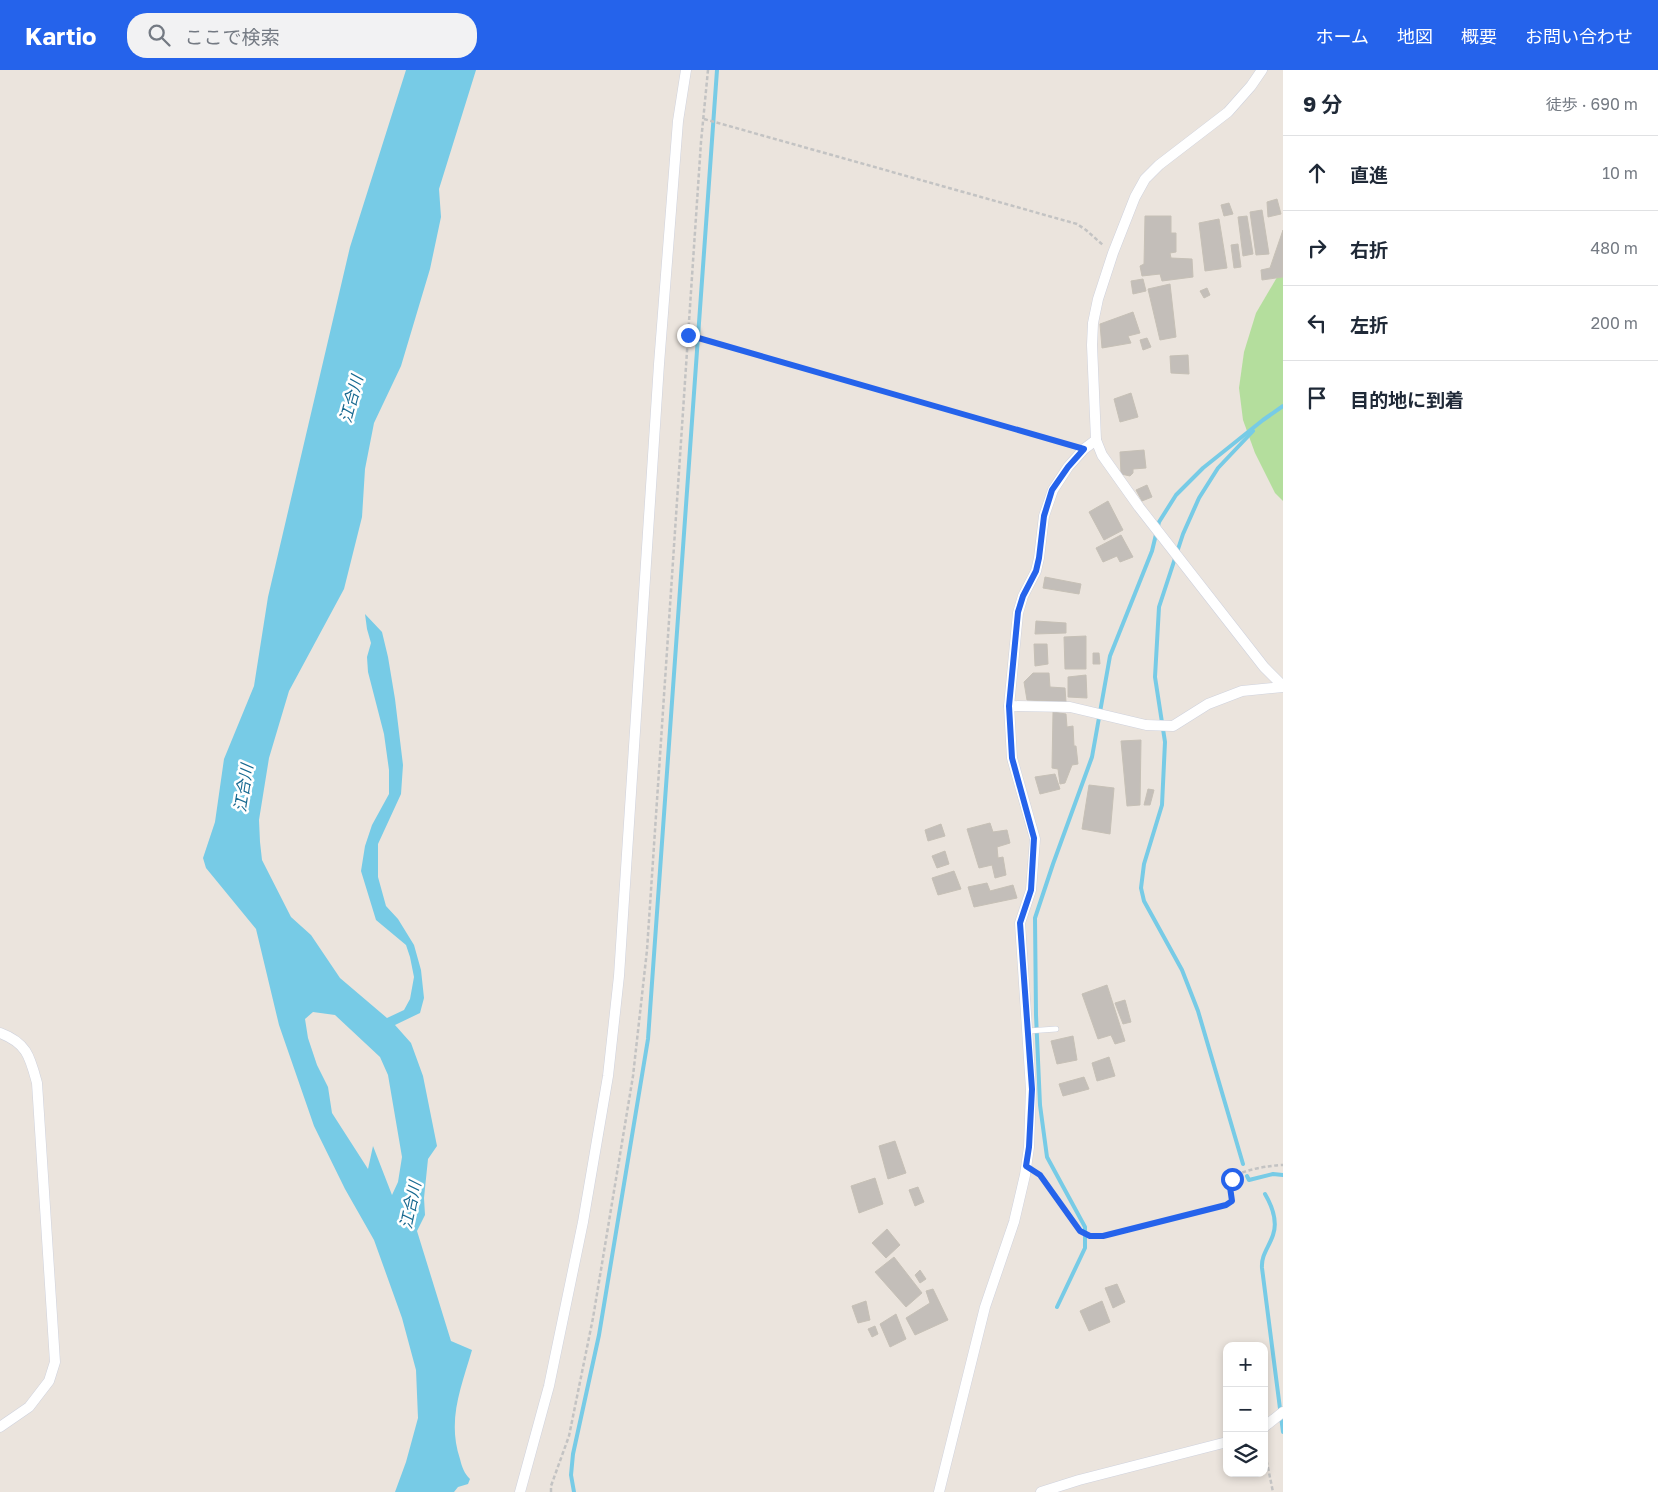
<!DOCTYPE html>
<html lang="ja">
<meta charset="utf-8">
<style>
:root{--surface:#fff;--page:#f2f2f3;--text:#1f2937;--muted:#747a83;--line:#e0e1e3;--accent:#2563eb}
body{margin:0;font-family:"Golos Text","Noto Sans JP",sans-serif;background:var(--page);color:var(--text)}
.controls{position:absolute;right:15px;bottom:15px;display:grid;overflow:hidden;border-radius:10px;box-shadow:0 2px 8px #0003}
.controls button{width:45px;height:45px;display:grid;place-items:center;padding:0;border:0;border-bottom:1px solid var(--line);background:var(--surface);color:var(--text);font:25px sans-serif}
.stop{position:absolute;width:15px;height:15px;margin:-11px;border:4px solid #2563eb;border-radius:50%;background:#fff}
.stop.end{background:#2563eb;border-color:#fff;box-shadow:0 1px 5px #0008}
.list{margin:0;padding:0;list-style:none}
h2{display:flex;justify-content:space-between;align-items:center;height:65px;margin:0;padding:0 20px;font-size:21px}
h2 small{font-size:16px;font-weight:400;color:var(--muted)}
.list li{display:grid;grid-template-columns:32px 1fr auto;gap:15px;align-items:center;box-sizing:border-box;height:75px;padding:0 20px;border-top:1px solid var(--line)}
.list b{display:block;font-size:19px;white-space:nowrap}
.list em{font-size:16px;font-style:normal;color:var(--muted)}
.icon{flex:none;width:28px;height:28px;fill:none;stroke:currentColor;stroke-width:2;stroke-linecap:round;stroke-linejoin:round}
.map{position:relative;flex:none;width:1283px;height:1422px;overflow:hidden}
header{display:flex;align-items:center;gap:30px;box-sizing:border-box;height:70px;padding:0 25px;background:var(--accent);color:#fff}
header strong{font-size:24px}
nav{display:flex;gap:28px;margin-inline-start:auto;font-size:18px}
.search{width:350px;height:45px;background:var(--page);display:flex;align-items:center;gap:12px;box-sizing:border-box;padding:0 18px;border-radius:20px;color:var(--muted);font-size:19px}
main{display:flex}
aside{flex:1;background:var(--surface)}
.map>svg:first-child{display:block}
.green{fill:#b4de9d}
.water{fill:#77cbe6;fill-rule:evenodd}
.lines{fill:none;stroke-linecap:round;stroke-linejoin:round}
.stream{stroke:#77cbe6;stroke-width:4}
.building{fill:#c3beb9;stroke:#c6c0b6}
.lane-casing{stroke:#cfd2dd;stroke-width:6}
.street-casing{stroke:#cfd2dd;stroke-width:11}
.path{stroke:#c3c3c3;stroke-width:2.5;stroke-dasharray:4 2.5;stroke-linecap:butt}
.lane{stroke:#fff;stroke-width:5}
.street{stroke:#fff;stroke-width:10}
.route{stroke:#2563eb;stroke-width:6}
.labels{text-anchor:middle;stroke-width:5;stroke-linejoin:round;paint-order:stroke}
.water-label{font-size:16px;font-style:italic;fill:#176990;stroke:#fff}
</style>
<header>
<strong>Kartio</strong>
<div class="search"><svg class="icon" aria-label="search" viewBox="0 0 24 24"><circle cx="10" cy="10" r="6"/><path d="M15 15l6 6"/></svg>ここで検索</div>
<nav><a>ホーム</a><a>地図</a><a>概要</a><a>お問い合わせ</a></nav>
</header>
<main>
<div class="map">
<svg width="1283" height="1422" viewBox="0 0 1283 1422">
<rect width="100%" height="100%" fill="#ebe4dd"/>
<polygon class="green" points="1283,197 1283,431 1275,423 1255,383 1243,350 1239,318 1244,282 1256,243"/>
<path class="water" d="M 406,0 L 476,0 L 439,119 L 441,147 L 430,199 L 401,296 L 374,353 L 365,399 L 362,447 L 344,519 L 289,621 L 269,688 L 259,750 L 260,772 L 262,790 L 291,847 L 311,865 L 340,908 L 387,948 L 404,940 L 410,929 L 414,907 L 410,887 L 406,875 L 376,850 L 361,801 L 365,776 L 372,755 L 389,724 L 389,700 L 384,664 L 368,602 L 367,587 L 371,573 L 367,559 L 365,544 L 382,562 L 388,587 L 395,629 L 403,695 L 401,724 L 378,774 L 378,807 L 386,836 L 398,849 L 414,875 L 421,900 L 424,928 L 420,943 L 395,955 L 411,973 L 423,1006 L 437,1076 L 428,1089 L 424,1128 L 425,1145 L 417,1161 L 451,1271 L 472,1280 C 461,1318 447,1350 460,1389 C 462,1397 464,1403 470,1409 L 468,1414 L 458,1417 L 454,1422 L 395,1422 L 406,1392 L 418,1348 L 416,1300 L 402,1248 L 374,1170 L 345,1119 L 314,1056 L 279,955 L 256,859 L 206,798 L 203,788 L 215,752 L 224,689 L 254,616 L 268,527 L 350,177 ZM 313,942 L 335,945 L 380,987 L 388,1005 L 402,1087 L 398,1112 L 392,1125 L 373,1076 L 368,1099 L 332,1043 L 328,1017 L 317,995 L 308,968 L 305,949 Z"/>
<g class="lines">
<g class="stream">
<polyline points="1243,1094 1198,941 1182,900 1144,831 1141,818 1144,794 1162,735 1165,672 1155,607 1159,537 1183,464 1199,428 1218,398 1253,361"/>
<polyline points="1247,1106 1249,1110 1273,1104 1283,1105"/>
<path d="M 1265,1124 C 1272,1136 1278,1151 1273,1165 C 1269,1177 1261,1185 1262,1198 L 1283,1362"/>
<polyline points="1057,1237 1085,1178 1085,1157 1047,1087 1040,1035 1036,945 1035,848 1053,794 1092,687 1110,586 1152,481 1159,452 1176,425 1203,398 1263,350 1283,336"/>
<polyline points="574,1422 571,1405 573,1384 599,1265 648,969 717,0"/>
</g>
</g>
<g class="building">
<polygon points="1277,129 1281,144 1268,147 1267,132"/>
<polygon points="1229,133 1233,144 1224,146 1221,135"/>
<polygon points="1262,140 1269,184 1256,185 1250,142"/>
<polygon points="1145,146 1171,146 1171,163 1176,163 1176,182 1170,183 1171,188 1192,189 1193,207 1162,211 1160,204 1142,206 1140,196 1144,194"/>
<polygon points="1247,146 1253,184 1243,186 1238,147"/>
<polygon points="1219,149 1227,198 1205,201 1199,153"/>
<polygon points="1283,160 1283,207 1262,210 1261,200 1270,198"/>
<polygon points="1238,174 1241,197 1234,198 1231,175"/>
<polygon points="1143,209 1146,221 1133,224 1131,211"/>
<polygon points="1170,214 1176,267 1160,270 1148,219"/>
<polygon points="1207,218 1210,225 1204,228 1200,221"/>
<polygon points="1133,242 1140,263 1128,266 1131,273 1102,278 1100,254"/>
<polygon points="1147,268 1151,277 1143,280 1140,270"/>
<polygon points="1188,285 1189,304 1171,303 1170,286"/>
<polygon points="1131,323 1138,347 1120,352 1114,329"/>
<polygon points="1144,380 1146,398 1133,399 1133,403 1130,406 1121,404 1120,382"/>
<polygon points="1147,415 1152,427 1142,431 1136,420"/>
<polygon points="1108,431 1123,460 1104,470 1089,442"/>
<polygon points="1121,465 1133,487 1120,492 1117,486 1103,492 1096,478"/>
<polygon points="1045,507 1081,514 1079,524 1043,518"/>
<polygon points="1036,551 1066,553 1066,563 1035,564"/>
<polygon points="1086,566 1086,599 1065,599 1064,567"/>
<polygon points="1034,574 1047,574 1048,594 1035,596"/>
<polygon points="1093,583 1099,583 1100,594 1093,594"/>
<polygon points="1033,603 1049,603 1050,617 1065,618 1066,632 1027,630 1024,612"/>
<polygon points="1086,605 1087,628 1068,627 1068,607"/>
<polygon points="1053,642 1066,644 1067,657 1073,656 1074,676 1076,676 1078,694 1072,695 1065,713 1060,714 1058,699 1052,698"/>
<polygon points="1141,670 1140,735 1127,736 1121,671"/>
<polygon points="1055,704 1060,719 1040,724 1035,707"/>
<polygon points="1089,715 1114,718 1110,764 1082,759"/>
<polygon points="1148,719 1154,720 1150,735 1144,735"/>
<polygon points="990,753 993,762 1007,760 1010,773 997,777 998,788 1003,787 1006,805 995,808 992,795 979,798 967,759"/>
<polygon points="941,754 945,766 928,771 925,760"/>
<polygon points="945,781 949,794 937,798 932,786"/>
<polygon points="954,801 961,819 938,825 932,808"/>
<polygon points="987,813 990,821 1013,815 1017,828 974,837 968,817"/>
<polygon points="1107,915 1125,971 1115,974 1111,965 1098,969 1082,924"/>
<polygon points="1125,930 1131,952 1123,954 1115,933"/>
<polygon points="1073,966 1077,990 1057,994 1051,971"/>
<polygon points="1109,987 1115,1006 1097,1011 1092,993"/>
<polygon points="1084,1007 1089,1019 1063,1026 1059,1014"/>
<polygon points="895,1071 906,1103 888,1109 879,1076"/>
<polygon points="875,1108 883,1134 859,1143 851,1116"/>
<polygon points="918,1117 924,1132 915,1136 909,1120"/>
<polygon points="887,1159 900,1175 886,1188 872,1173"/>
<polygon points="894,1187 922,1223 906,1237 875,1202"/>
<polygon points="920,1200 926,1209 920,1213 915,1205"/>
<polygon points="1117,1214 1125,1232 1113,1238 1105,1218"/>
<polygon points="933,1219 948,1250 915,1265 906,1248 930,1233 926,1221"/>
<polygon points="866,1231 870,1250 858,1253 852,1236"/>
<polygon points="1102,1231 1110,1252 1089,1261 1080,1241"/>
<polygon points="896,1244 906,1269 890,1277 880,1254"/>
<polygon points="875,1256 878,1264 872,1267 868,1259"/>
</g>
<g class="lines">
<defs>
<polyline id="lane" points="1028,961 1056,959"/>
<g id="street">
<polyline points="1262,0 1251,16 1228,42 1159,95 1145,109 1135,127 1113,183 1098,229 1093,253 1092,275 1096,370 1102,385 1139,437 1264,597 1283,616"/>
<polyline points="1009,636 1070,637 1146,655 1173,656 1208,634 1242,621 1283,617"/>
<path d="M 0,963 C 27,973 30,987 37,1013 L 55,1292 L 49,1311 L 29,1337 L 0,1357"/>
<polyline points="1264,1357 1283,1342"/>
<polyline points="520,1422 549,1316 583,1152 608,1006 619,906 659,294 678,51 686,0"/>
<polyline points="939,1422 985,1237 1014,1152 1025,1105 1029,1077 1031,1019 1020,853 1031,820 1035,769 1012,688 1009,636 1018,543 1023,526 1036,501 1039,488 1044,446 1053,420 1068,397 1084,379 1096,370"/>
<polyline points="1041,1422 1079,1410 1227,1372"/>
</g>
</defs>
<use href="#lane" class="lane-casing"/>
<use href="#street" class="street-casing"/>
<g class="path">
<polyline points="704,49 1077,154 1086,160 1104,176"/>
<polyline points="688,265 1073,376"/>
<path d="M 1036,1103 L 1040,1105 L 1080,1161 L 1091,1166 L 1103,1167 L 1227,1135 L 1232,1131 C 1231,1124 1228,1114 1233,1108 C 1239,1100 1273,1095 1283,1095"/>
<polyline points="1264,1378 1273,1422"/>
<polyline points="551,1422 551,1416 569,1366 593,1248 633,1006 647,880 701,72 708,0"/>
</g>
<use href="#lane" class="lane"/>
<use href="#street" class="street"/>
</g>
<g class="lines">
<polyline class="route" points="688,265 1084,379 1068,397 1052,420 1044,446 1039,488 1036,501 1023,526 1018,542 1009,636 1012,688 1034,768 1031,820 1020,853 1032,1019 1029,1077 1026,1096 1040,1105 1080,1161 1090,1166 1103,1166 1226,1135 1232,1131 1230,1117 1232,1109"/>
</g>
<g class="labels">
<g class="water-label">
<text transform="translate(351 329) rotate(-75)" y="6">江合川</text>
<text transform="translate(243 718) rotate(-81)" y="6">江合川</text>
<text transform="translate(410 1135) rotate(-78)" y="6">江合川</text>
</g>
</g>
</svg>
<div class="controls">
<button>+</button>
<button>−</button>
<button><svg class="icon" aria-label="layers" viewBox="0 0 24 24"><path d="M12 4l9 5-9 5-9-5zM3 14l9 5 9-5"/></svg></button>
</div>
<div class="stop" style="left:1232px;top:1109px"></div>
<div class="stop end" style="left:688px;top:265px"></div>
</div>
<aside>
<h2>9 分<small>徒歩 · 690 m</small></h2>
<ul class="list">
<li><svg class="icon" aria-label="ahead" viewBox="0 0 24 24"><path d="M12 20V5M6 11l6-6 6 6"/></svg><div><b>直進</b></div><em>10 m</em></li>
<li><svg class="icon" aria-label="right" viewBox="0 0 24 24"><path d="M7 20v-9h11M14 6l5 5-5 5"/></svg><div><b>右折</b></div><em>480 m</em></li>
<li><svg class="icon" aria-label="left" viewBox="0 0 24 24"><path d="M17 20v-9H6M10 6l-5 5 5 5"/></svg><div><b>左折</b></div><em>200 m</em></li>
<li><svg class="icon" aria-label="arrive" viewBox="0 0 24 24"><path d="M6 21V4h12l-3 4 3 4H6"/></svg><div><b>目的地に到着</b></div></li>
</ul>
</aside>
</main>
